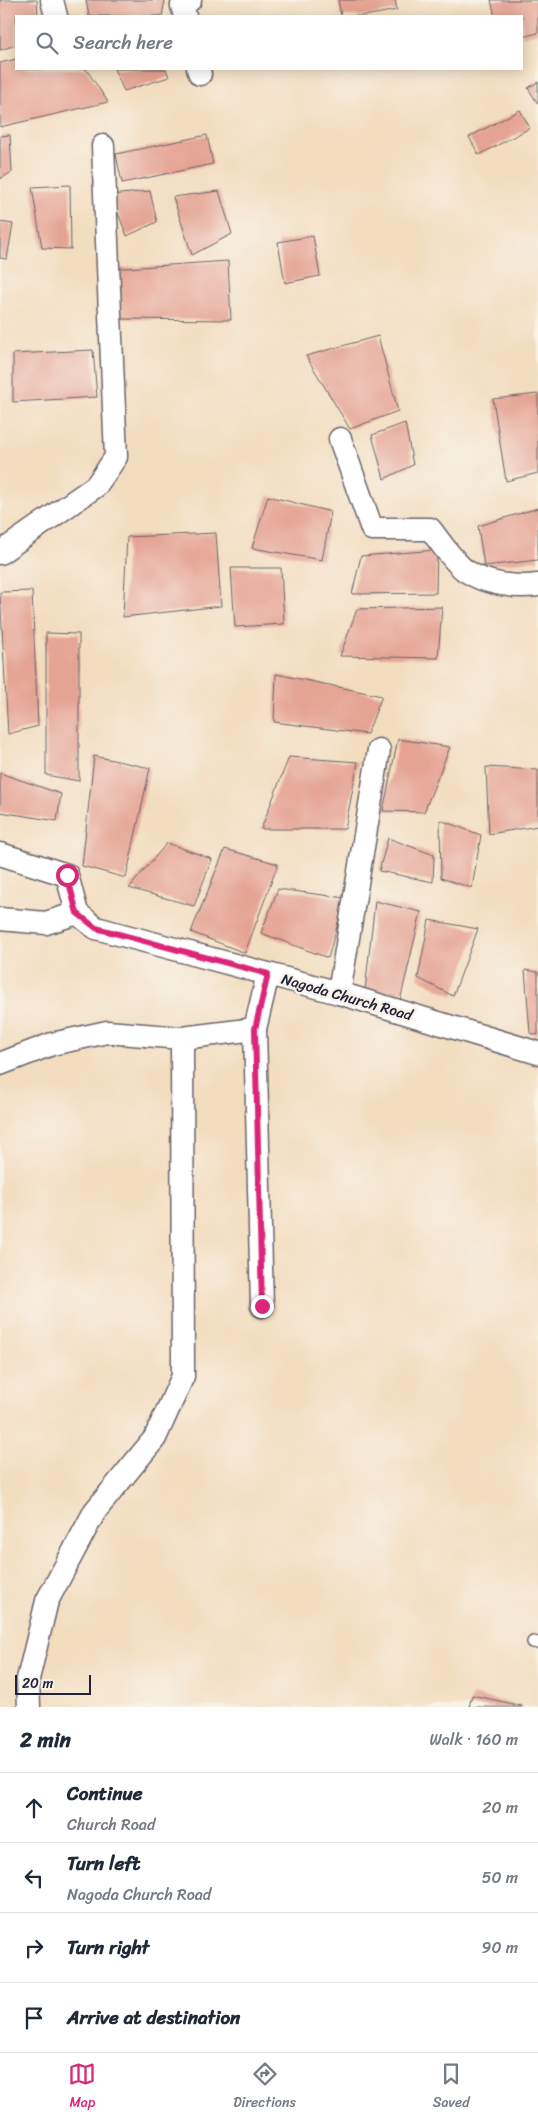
<!DOCTYPE html>
<meta charset="utf-8">
<style>
:root{--surface:#fff;--page:#f6f6f7;--text:#1f2937;--muted:#747a83;--line:#e0e1e3;--accent:#db2777}
body{margin:0;font-family:Sriracha,sans-serif;background:var(--page);color:var(--text)}
.scale{position:absolute;left:15px;bottom:12px;width:76px;box-sizing:border-box;padding-left:5px;border:2px solid #22223b;border-top:0;font-size:14px;line-height:18px;white-space:nowrap;color:#22223b;-webkit-text-stroke:4px #f7f3e8;paint-order:stroke}
.stop{position:absolute;width:15px;height:15px;margin:-11px;border:4px solid #db2777;border-radius:50%;background:#fff}
.stop.end{background:#db2777;border-color:#fff;box-shadow:0 1px 5px #0008}
.list{margin:0;padding:0;list-style:none}
h2{display:flex;justify-content:space-between;align-items:center;height:65px;margin:0;padding:0 20px;font-size:21px}
h2 small{font-size:16px;font-weight:400;color:var(--muted)}
.list li{display:grid;grid-template-columns:32px 1fr auto;gap:15px;align-items:center;box-sizing:border-box;height:70px;padding:0 20px;border-top:1px solid var(--line)}
.list b{display:block;font-size:19px;white-space:nowrap}
.list p{margin:0;font-size:16px;white-space:nowrap;color:var(--muted)}
.list em{font-size:16px;font-style:normal;color:var(--muted)}
.icon{flex:none;width:28px;height:28px;fill:none;stroke:currentColor;stroke-width:2;stroke-linecap:round;stroke-linejoin:round}
.map{position:relative;flex:none;width:538px;height:1707px;overflow:hidden}
.search{position:absolute;background:var(--surface);box-shadow:0 2px 12px #0003;left:15px;right:15px;top:15px;height:55px;display:flex;align-items:center;gap:12px;box-sizing:border-box;padding:0 18px;border-radius:0px;color:var(--muted);font-size:19px}
.sheet{height:345px;background:var(--surface)}
nav{display:flex;justify-content:space-around;align-items:center;box-sizing:border-box;height:70px;border-top:1px solid var(--line);background:var(--surface);font-size:14px;color:var(--muted)}
nav a{display:grid;justify-items:center;gap:2px}
nav .on{color:var(--accent)}
.map>svg:first-child{display:block}
.building{fill:#e5a393}
.lines{fill:none;stroke-linecap:round;stroke-linejoin:round}
.lane-casing{stroke:#6b6369;stroke-width:14}
.street-casing{stroke:#6b6369;stroke-width:25}
.lane{stroke:#fff;stroke-width:11}
.street{stroke:#fff;stroke-width:22}
.route{stroke:#db2777;stroke-width:6}
.labels{text-anchor:middle;stroke-width:5;stroke-linejoin:round;paint-order:stroke}
.street-label{font-size:15px;fill:#22223b;stroke:#f7f3e8}
</style>
<div class="map">
<svg width="538" height="1707" viewBox="0 0 538 1707">
<rect width="100%" height="100%" fill="#f7f3e8"/>
<filter id="ink" filterUnits="userSpaceOnUse"><feTurbulence type="fractalNoise" baseFrequency=".02" numOctaves="2"/><feDisplacementMap in="SourceGraphic" scale="10" xChannelSelector="R" yChannelSelector="G"/><feConvolveMatrix kernelMatrix="1 2 1 2 8 2 1 2 1" color-interpolation-filters="sRGB"/></filter>
<filter id="wash" filterUnits="userSpaceOnUse"><feTurbulence type="fractalNoise" baseFrequency=".0096" numOctaves="4" result="noise"/><feDisplacementMap in="SourceGraphic" scale="20" xChannelSelector="R" yChannelSelector="G"/><feGaussianBlur stdDeviation="1.12" result="paint"/><feColorMatrix in="noise" values="0 0 0 0 0 0 0 0 0 0 0 0 0 0 0 0 0 1.4 0 .05"/><feComposite in="paint" operator="in"/></filter>
<g filter="url(#wash)">
<rect width="100%" height="100%" fill="#f3ddbf"/>
<g id="blocks">
<g class="building">
<polygon points="0,0 37,0 38,16 16,16 16,45 0,50"/>
<polygon points="86,0 165,0 162,16 89,16"/>
<polygon points="338,0 395,0 397,10 364,16 341,16"/>
<polygon points="491,0 538,0 538,33 522,37 522,16 495,16"/>
<polygon points="16,59 16,69 86,69 108,102 0,127 0,63"/>
<polygon points="114,69 166,69 169,77 124,91"/>
<polygon points="538,82 538,104 528,88"/>
<polygon points="520,110 530,128 479,155 469,137"/>
<polygon points="10,135 12,172 0,179 0,136"/>
<polygon points="207,135 213,164 122,183 116,154"/>
<polygon points="70,185 71,249 42,248 32,187"/>
<polygon points="150,191 157,222 127,236 111,195"/>
<polygon points="219,191 232,234 192,255 173,197"/>
<polygon points="0,222 13,224 7,259 0,258"/>
<polygon points="313,236 320,276 285,283 278,242"/>
<polygon points="228,261 231,320 122,319 111,269"/>
<polygon points="378,336 398,411 350,429 306,356"/>
<polygon points="93,350 97,397 13,402 13,354"/>
<polygon points="538,394 538,473 506,481 493,399"/>
<polygon points="405,423 413,465 384,479 372,435"/>
<polygon points="268,496 331,512 322,560 252,548"/>
<polygon points="538,508 538,560 484,566 478,526"/>
<polygon points="216,533 221,606 123,617 127,537"/>
<polygon points="437,550 436,593 352,594 361,556"/>
<polygon points="231,568 281,568 284,624 235,627"/>
<polygon points="32,591 38,726 8,734 0,592"/>
<polygon points="442,607 438,658 340,656 357,609"/>
<polygon points="46,633 79,634 79,781 46,775"/>
<polygon points="276,674 382,696 367,734 274,722"/>
<polygon points="398,739 450,747 424,812 383,811"/>
<polygon points="94,756 150,768 126,878 82,866"/>
<polygon points="289,757 358,762 345,829 261,829"/>
<polygon points="486,767 538,770 538,826 489,834"/>
<polygon points="0,773 61,794 57,821 0,812"/>
<polygon points="440,820 481,835 472,888 441,878"/>
<polygon points="388,838 434,855 433,882 379,871"/>
<polygon points="167,843 212,859 194,906 129,888"/>
<polygon points="225,849 278,864 245,953 191,932"/>
<polygon points="278,889 345,898 328,958 261,933"/>
<polygon points="375,901 421,912 400,1001 365,990"/>
<polygon points="429,920 478,929 453,996 418,978"/>
<polygon points="525,970 538,972 538,1035 530,1033"/>
<polygon points="472,1695 522,1706 522,1707 469,1707"/>
</g>
</g>
</g>
<g filter="url(#ink)">
<use href="#blocks" fill-opacity="0" stroke="#6b6369" stroke-width="1"/>
<g class="lines">
<defs>
<polyline id="lane" points="533,1642 538,1643"/>
<g id="street">
<polyline points="52,0 56,16"/>
<polyline points="185,16 182,6 190,0"/>
<polyline points="198,69 200,74"/>
<path d="M 340,439 L 372,529 L 430,529 C 439,540 455,564 466,571 C 486,584 514,588 538,585"/>
<polyline points="0,553 96,486 116,457 103,146"/>
<polyline points="0,854 67,875 77,913 96,928 339,993 538,1053"/>
<polyline points="0,919 46,923 77,913"/>
<polyline points="339,993 379,750"/>
<polyline points="255,1029 262,1306"/>
<polyline points="0,1064 52,1044 107,1032 182,1038 255,1029 268,974"/>
<polyline points="29,1707 28,1679 47,1601 95,1511 155,1438 183,1376 182,1038"/>
</g>
</defs>
<use href="#lane" class="lane-casing"/>
<use href="#street" class="street-casing"/>
<use href="#lane" class="lane"/>
<use href="#street" class="street"/>
</g>
</g>
<g class="lines" filter="url(#ink)">
<polyline class="route" points="67,875 77,913 96,928 268,974 255,1029 262,1306"/>
</g>
<g class="labels">
<g class="street-label">
<text transform="translate(347 997) rotate(16)" y="5">Nagoda Church Road</text>
</g>
</g>
</svg>
<div class="scale">20 m</div>
<div class="stop" style="left:67px;top:875px"></div>
<div class="stop end" style="left:262px;top:1306px"></div>
<div class="search"><svg class="icon" aria-label="search" viewBox="0 0 24 24"><circle cx="10" cy="10" r="6"/><path d="M15 15l6 6"/></svg>Search here</div>
</div>
<section class="sheet">
<h2>2 min<small>Walk · 160 m</small></h2>
<ul class="list">
<li><svg class="icon" aria-label="ahead" viewBox="0 0 24 24"><path d="M12 20V5M6 11l6-6 6 6"/></svg><div><b>Continue</b><p>Church Road</p></div><em>20 m</em></li>
<li><svg class="icon" aria-label="left" viewBox="0 0 24 24"><path d="M17 20v-9H6M10 6l-5 5 5 5"/></svg><div><b>Turn left</b><p>Nagoda Church Road</p></div><em>50 m</em></li>
<li><svg class="icon" aria-label="right" viewBox="0 0 24 24"><path d="M7 20v-9h11M14 6l5 5-5 5"/></svg><div><b>Turn right</b></div><em>90 m</em></li>
<li><svg class="icon" aria-label="arrive" viewBox="0 0 24 24"><path d="M6 21V4h12l-3 4 3 4H6"/></svg><div><b>Arrive at destination</b></div></li>
</ul>
</section>
<nav>
<a class="on"><svg class="icon" aria-label="map" viewBox="0 0 24 24"><path d="M3 6l6-2 6 2 6-2v14l-6 2-6-2-6 2zM9 4v14M15 6v14"/></svg>Map</a>
<a><svg class="icon" aria-label="directions" viewBox="0 0 24 24"><path d="M12 3l9 9-9 9-9-9zM9 14v-3h6M13 9l2 2-2 2"/></svg>Directions</a>
<a><svg class="icon" aria-label="saved" viewBox="0 0 24 24"><path d="M7 4h10v16l-5-4-5 4z"/></svg>Saved</a>
</nav>
